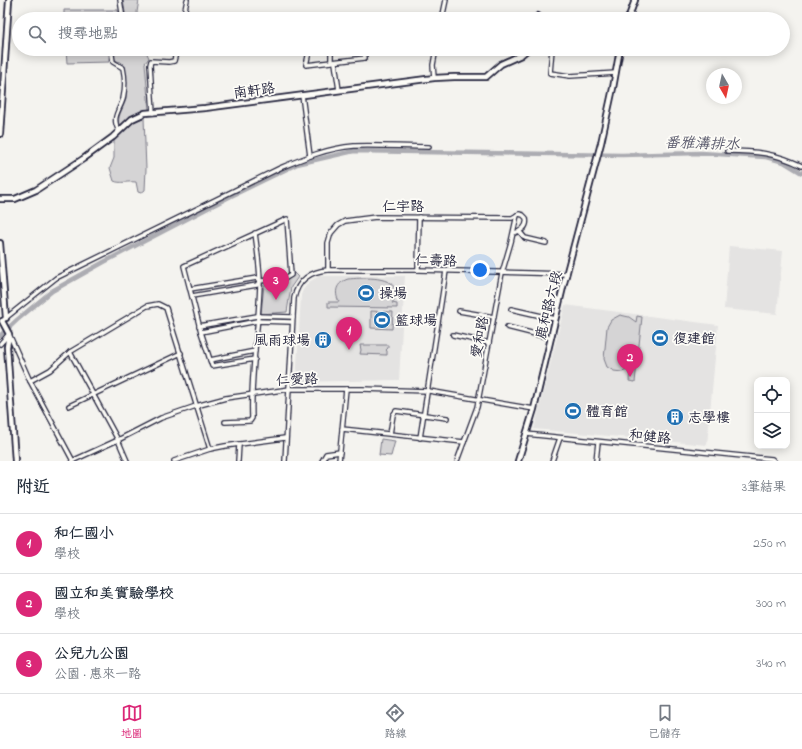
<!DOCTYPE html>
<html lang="zh-TW">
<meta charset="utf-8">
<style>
:root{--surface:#fff;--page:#f2f2f3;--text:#1f2937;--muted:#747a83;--line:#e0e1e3;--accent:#db2777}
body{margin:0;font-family:"Indie Flower","LXGW WenKai TC",sans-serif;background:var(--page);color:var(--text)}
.controls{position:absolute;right:12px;bottom:12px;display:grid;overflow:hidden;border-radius:8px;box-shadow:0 2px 10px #0003}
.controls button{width:36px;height:36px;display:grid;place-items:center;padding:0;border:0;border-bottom:1px solid var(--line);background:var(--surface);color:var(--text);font:20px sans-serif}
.compass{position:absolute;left:706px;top:68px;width:36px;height:36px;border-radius:50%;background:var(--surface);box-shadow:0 2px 10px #0003;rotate:171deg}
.you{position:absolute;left:480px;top:270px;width:14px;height:14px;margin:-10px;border:3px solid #fff;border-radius:50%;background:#1a73e8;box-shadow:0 0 0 6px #1a73e833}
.badge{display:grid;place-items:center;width:26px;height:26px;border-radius:50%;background:var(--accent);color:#fff;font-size:13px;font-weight:700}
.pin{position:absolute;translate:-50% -33px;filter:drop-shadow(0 1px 2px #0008)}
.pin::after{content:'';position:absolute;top:21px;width:14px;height:12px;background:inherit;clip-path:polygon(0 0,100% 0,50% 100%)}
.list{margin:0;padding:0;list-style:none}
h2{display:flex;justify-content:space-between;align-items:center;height:52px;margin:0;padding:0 16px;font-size:17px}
h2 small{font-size:13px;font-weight:400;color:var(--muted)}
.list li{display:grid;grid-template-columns:26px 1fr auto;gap:12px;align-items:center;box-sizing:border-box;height:60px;padding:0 16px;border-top:1px solid var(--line)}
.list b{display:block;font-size:15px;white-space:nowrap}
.list p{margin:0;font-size:13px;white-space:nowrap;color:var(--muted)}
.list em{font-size:13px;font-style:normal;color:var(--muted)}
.icon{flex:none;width:22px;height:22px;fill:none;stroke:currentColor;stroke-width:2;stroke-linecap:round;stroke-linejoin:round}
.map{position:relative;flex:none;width:802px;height:461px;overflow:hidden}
.search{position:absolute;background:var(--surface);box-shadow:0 2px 10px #0003;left:12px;right:12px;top:12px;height:44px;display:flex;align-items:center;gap:10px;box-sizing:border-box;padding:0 14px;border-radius:22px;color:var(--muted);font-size:15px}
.sheet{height:232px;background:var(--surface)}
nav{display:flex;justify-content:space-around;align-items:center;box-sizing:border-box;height:56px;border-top:1px solid var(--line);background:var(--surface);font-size:11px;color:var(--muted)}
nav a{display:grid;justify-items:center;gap:2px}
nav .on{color:var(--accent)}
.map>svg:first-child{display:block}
.built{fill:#e4e3e2}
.green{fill:#d5d4d5;stroke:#7c7b88}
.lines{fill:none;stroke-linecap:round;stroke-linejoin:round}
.canal{stroke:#acacb2;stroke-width:4.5}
.street-casing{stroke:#22223b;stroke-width:6}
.secondary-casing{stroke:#22223b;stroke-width:8}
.street{stroke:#fdfcf7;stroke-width:3.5}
.secondary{stroke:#fdfcf7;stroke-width:4.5}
.labels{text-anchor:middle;stroke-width:3.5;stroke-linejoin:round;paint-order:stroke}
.street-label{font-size:14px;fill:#22223b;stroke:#fdfcf7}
.poi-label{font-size:14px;fill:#22223b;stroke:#fdfcf7;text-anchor:start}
.water-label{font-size:15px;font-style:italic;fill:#59596b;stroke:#fdfcf7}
</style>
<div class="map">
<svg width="802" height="461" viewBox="0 0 802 461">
<rect width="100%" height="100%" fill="#f4f3ef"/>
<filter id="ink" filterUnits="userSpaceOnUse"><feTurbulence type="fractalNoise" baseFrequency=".025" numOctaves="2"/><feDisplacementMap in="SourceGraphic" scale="8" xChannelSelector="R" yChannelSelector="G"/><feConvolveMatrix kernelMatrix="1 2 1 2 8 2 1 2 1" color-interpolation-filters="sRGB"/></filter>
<g filter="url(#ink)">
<g class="built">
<polygon points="729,246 783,251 777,314 724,309"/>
<polygon points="319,276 405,276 399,380 296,382 301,295 303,290 309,282"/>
<polygon points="565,305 718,325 707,445 534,429"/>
</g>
<g class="green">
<polygon points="123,0 139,0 137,12 138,19 126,19"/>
<polygon points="64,10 118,10 119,19 64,19"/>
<polygon points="66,49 109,49 109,62 67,63"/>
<path d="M 124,49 L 145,49 L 149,58 L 145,63 L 149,111 C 136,112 129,118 119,126 C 117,117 122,110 125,102 C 128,91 126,77 125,66 L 121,62 L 117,61 L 114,58 L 114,53 Z"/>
<path d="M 144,118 L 146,169 L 145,190 L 141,193 L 138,192 L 136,182 C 128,181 120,184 114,181 L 110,168 L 114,158 L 114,139 L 135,120 Z"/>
<polygon points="294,273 298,277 291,287 287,312 261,314 264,285 284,283"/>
<path d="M 348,279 C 360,278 390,275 395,289 C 397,294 395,299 392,303 L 397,304 L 397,308 L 328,307 L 328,302 L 339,302 C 334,292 336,283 348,279 Z"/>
<polygon points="371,311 393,312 392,329 371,328"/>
<polygon points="620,315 629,317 636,322 637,316 642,317 635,382 629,381 630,369 622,372 614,371 607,367 604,359 607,327 611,320"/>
<polygon points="360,345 388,345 388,348 386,350 387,351 387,355 360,354 361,350"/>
<polygon points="381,439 395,441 391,456 379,455"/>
</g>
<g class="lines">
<polyline class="canal" points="0,336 17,320 52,291 104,262 231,196 297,164 354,151 622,155 701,153 766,157 784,162 802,173"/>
<defs>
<g id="street">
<polyline points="120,0 123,19"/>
<polyline points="183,19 187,0"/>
<polyline points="442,19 446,0"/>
<path d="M 117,49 L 113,52 L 112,55 L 113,62 L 123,68 C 125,77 125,90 123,99 C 119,112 111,117 119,131"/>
<polyline points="331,49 331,62"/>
<polyline points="552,49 550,73 570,76 616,73"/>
<polyline points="309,52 306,65 365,58 364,49"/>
<polyline points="335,63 339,90"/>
<polyline points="434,78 433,65 436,49"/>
<polyline points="302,95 310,156"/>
<polyline points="153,113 150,65 151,61 169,62 174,61 177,49"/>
<path d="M 727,151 C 755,151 776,153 802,166"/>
<polyline points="520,232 525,238 546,243"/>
<path d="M 328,270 L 328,243 L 331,233 L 338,225 L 345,221 L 376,217 L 512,218 L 519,214 L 523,215 L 526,218 C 528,227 522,231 514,233"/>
<polyline points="418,270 419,217"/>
<polyline points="190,289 257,278 259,281"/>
<polyline points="192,296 257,285 259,282"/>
<polyline points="511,309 555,319"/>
<polyline points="459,311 494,317"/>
<path d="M 2,321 L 56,278 L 280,168 C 304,158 328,148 354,146 C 379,145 404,147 429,147"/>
<polyline points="199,326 257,316 293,317"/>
<polyline points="507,327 551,338"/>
<polyline points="201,332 257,321 292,322"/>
<polyline points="453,335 489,343"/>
<polyline points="0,344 9,334 30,381 73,461"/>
<polyline points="70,352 118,440 127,461"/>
<polyline points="255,359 212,366 201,332 184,266 287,219 291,275 286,278 260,281"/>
<polyline points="210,360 255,351"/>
<polyline points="30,381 50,370 70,352 147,306 158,304 166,308 210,449"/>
<polyline points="69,406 181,353"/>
<path d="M 225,422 L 250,421 L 252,418 C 250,373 259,328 260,283 C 260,267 257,249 255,233"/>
<polyline points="342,429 464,442"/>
<polyline points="390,434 393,415 396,411 447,418"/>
<polyline points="526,434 772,459 774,461"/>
<polyline points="420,438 446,271"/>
<polyline points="72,461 118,440 161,418 196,406 226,398 290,389 362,389 429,391 534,409"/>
<polyline points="174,461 210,449 225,446 285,438"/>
<polyline points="238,461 239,444"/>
<path d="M 285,461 L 294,298 C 298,280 311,271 328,270 L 418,270 L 567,274"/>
<polyline points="322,461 326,454 340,452"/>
<polyline points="339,461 346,389"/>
<polyline points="457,461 477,407 502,273 511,242 517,215"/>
<polyline points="552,461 560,438"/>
<polyline points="596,461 598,442"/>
</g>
<g id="secondary">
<polyline points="536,19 538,16 541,19"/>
<polyline points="628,19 635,0"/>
<polyline points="0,134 9,0"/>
<polyline points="0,199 15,199 36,190 83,159 113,137 132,119 145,113 205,108 434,78 454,77 486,77 501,64 521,55 528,49"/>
<polyline points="0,243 6,318"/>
<polyline points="2,321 9,334 7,347 15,461"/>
<polyline points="518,461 534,409 564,283 601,143 613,88 620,49"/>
</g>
</defs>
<use href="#street" class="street-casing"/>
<use href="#secondary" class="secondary-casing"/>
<use href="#street" class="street"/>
<use href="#secondary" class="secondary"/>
</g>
</g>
<defs>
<symbol id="stadium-disc" viewBox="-11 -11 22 22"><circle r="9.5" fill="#1f6fb2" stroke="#fdfcf7"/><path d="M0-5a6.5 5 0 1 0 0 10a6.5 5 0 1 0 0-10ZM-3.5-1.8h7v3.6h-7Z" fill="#fff"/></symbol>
<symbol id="building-disc" viewBox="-11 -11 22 22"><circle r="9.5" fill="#1f6fb2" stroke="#fdfcf7"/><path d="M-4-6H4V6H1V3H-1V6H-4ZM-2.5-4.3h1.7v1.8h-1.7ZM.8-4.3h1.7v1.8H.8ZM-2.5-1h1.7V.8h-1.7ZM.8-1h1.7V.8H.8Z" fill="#fff"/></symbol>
</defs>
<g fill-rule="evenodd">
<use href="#stadium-disc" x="356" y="283" width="20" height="20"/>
<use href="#stadium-disc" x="372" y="310" width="20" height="20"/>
<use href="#stadium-disc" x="650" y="328" width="20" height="20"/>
<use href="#building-disc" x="313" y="330" width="20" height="20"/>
<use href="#stadium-disc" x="563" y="401" width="20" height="20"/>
<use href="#building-disc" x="665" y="407" width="20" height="20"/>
</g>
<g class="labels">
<g class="street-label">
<text transform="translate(254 90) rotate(-8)" y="5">南軒路</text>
<text x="403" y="211">仁宇路</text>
<text transform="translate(436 260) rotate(2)" y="5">仁壽路</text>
<text transform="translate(548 305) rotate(-76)" y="5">鹿和路六段</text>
<text transform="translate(479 337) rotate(-79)" y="5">愛和路</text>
<text transform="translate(297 379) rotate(-3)" y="5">仁愛路</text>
<text transform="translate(650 436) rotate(6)" y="5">和健路</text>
</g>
<g class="poi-label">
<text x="379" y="298">操場</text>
<text x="395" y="325">籃球場</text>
<text x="673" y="343">復建館</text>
<text x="310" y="345" text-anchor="end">風雨球場</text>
<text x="586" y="416">體育館</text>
<text x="688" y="422">志學樓</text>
</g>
<g class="water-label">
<text transform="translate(702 143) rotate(1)" y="5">番雅溝排水</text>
</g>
</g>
</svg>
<div class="controls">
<button><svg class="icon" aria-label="locate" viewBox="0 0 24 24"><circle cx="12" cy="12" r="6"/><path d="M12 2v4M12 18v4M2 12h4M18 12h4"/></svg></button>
<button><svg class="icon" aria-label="layers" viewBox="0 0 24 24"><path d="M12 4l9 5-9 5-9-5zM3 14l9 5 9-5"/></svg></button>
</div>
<svg class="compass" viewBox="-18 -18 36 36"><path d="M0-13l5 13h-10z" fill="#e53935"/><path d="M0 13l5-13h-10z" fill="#747a83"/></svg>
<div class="you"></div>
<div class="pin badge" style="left:349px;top:350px">1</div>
<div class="pin badge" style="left:630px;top:377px">2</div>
<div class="pin badge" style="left:276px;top:300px">3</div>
<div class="search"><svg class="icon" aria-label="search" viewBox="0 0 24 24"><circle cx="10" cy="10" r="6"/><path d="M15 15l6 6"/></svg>搜尋地點</div>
</div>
<section class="sheet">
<h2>附近<small>3筆結果</small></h2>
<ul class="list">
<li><span class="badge">1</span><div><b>和仁國小</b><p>學校</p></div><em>250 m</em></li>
<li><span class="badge">2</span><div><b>國立和美實驗學校</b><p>學校</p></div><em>300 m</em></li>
<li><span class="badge">3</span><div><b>公兒九公園</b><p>公園 · 惠來一路</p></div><em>340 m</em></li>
</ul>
</section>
<nav>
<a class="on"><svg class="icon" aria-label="map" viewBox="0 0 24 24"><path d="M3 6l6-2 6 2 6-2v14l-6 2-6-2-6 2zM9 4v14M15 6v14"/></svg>地圖</a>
<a><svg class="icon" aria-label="directions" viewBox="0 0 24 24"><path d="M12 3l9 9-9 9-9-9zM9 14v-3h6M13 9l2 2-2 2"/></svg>路線</a>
<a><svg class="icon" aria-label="saved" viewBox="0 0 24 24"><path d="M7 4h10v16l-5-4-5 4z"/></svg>已儲存</a>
</nav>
